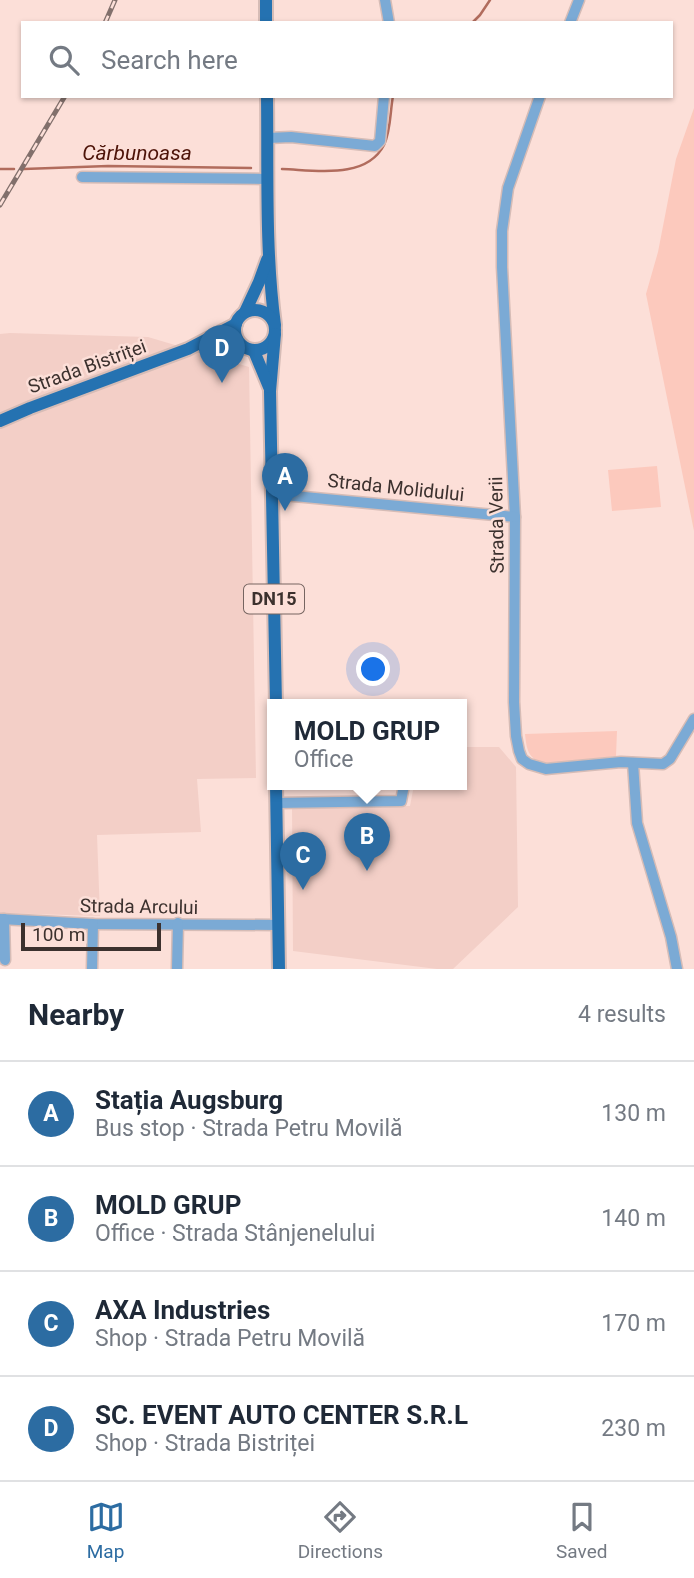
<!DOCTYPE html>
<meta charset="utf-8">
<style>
:root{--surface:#fff;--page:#f2f2f3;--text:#1f2937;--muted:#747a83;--line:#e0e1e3;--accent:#2c6ca2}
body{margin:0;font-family:Roboto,sans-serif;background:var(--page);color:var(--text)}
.scale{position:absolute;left:21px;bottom:18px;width:140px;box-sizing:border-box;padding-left:7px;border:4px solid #3c312e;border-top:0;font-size:19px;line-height:24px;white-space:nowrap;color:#3c312e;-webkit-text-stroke:5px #fcdfd8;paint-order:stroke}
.you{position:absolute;left:374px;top:670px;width:24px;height:24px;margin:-18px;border:5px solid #fff;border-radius:50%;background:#1a73e8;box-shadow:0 0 0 10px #1a73e833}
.badge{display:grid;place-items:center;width:46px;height:46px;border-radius:50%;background:var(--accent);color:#fff;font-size:23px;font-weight:700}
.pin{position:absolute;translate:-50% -58px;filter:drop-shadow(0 2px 4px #0008)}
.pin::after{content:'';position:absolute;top:37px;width:24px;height:21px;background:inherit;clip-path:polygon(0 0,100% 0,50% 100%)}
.popup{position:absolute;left:267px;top:699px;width:200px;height:91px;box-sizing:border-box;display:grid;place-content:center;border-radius:0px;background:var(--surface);filter:drop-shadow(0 2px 5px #0005);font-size:23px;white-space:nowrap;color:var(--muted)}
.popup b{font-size:26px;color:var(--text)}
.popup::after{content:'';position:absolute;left:50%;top:100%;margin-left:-14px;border:14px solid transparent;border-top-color:var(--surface)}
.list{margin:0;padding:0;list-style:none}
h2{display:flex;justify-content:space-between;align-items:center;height:91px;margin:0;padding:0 28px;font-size:30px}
h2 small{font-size:23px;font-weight:400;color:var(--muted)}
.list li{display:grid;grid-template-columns:46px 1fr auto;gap:21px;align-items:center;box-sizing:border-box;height:105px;padding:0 28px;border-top:2px solid var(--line)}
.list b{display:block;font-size:26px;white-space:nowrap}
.list p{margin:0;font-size:23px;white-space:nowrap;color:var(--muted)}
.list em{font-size:23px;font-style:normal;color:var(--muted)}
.icon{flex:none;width:38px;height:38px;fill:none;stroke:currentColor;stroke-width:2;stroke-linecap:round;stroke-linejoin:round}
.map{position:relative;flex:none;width:694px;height:969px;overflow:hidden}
.search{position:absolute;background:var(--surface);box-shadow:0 2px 5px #0004;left:21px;right:21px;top:21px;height:77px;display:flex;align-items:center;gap:18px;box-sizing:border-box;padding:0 24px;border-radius:0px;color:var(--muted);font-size:26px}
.sheet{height:511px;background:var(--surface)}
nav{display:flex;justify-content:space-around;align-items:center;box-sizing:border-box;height:98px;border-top:2px solid var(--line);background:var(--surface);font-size:19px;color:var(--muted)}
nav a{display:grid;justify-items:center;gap:4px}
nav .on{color:var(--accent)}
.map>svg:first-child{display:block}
.built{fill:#f3cfc7}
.green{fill:#fcc9bd}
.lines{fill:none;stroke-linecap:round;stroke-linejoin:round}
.stream{stroke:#b16c5d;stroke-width:2.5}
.minor-casing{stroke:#d6bcb6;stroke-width:13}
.major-casing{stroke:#d6bcb6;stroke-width:16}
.minor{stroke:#7baad5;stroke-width:10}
.major{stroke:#2572b1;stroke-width:12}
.rail-casing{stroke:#82706c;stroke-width:5}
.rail{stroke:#fcdfd8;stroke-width:2.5;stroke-dasharray:8;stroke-linecap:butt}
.labels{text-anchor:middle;stroke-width:5;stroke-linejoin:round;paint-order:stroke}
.shield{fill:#fcdfd8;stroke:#766561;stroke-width:2}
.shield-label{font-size:18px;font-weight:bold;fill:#3c312e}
.street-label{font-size:19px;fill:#3c312e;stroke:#fcdfd8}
.water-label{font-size:21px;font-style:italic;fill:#4d1308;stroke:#fcdfd8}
</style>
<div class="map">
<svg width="694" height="969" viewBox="0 0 694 969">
<rect width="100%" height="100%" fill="#fcdfd8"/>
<g class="built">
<polygon points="10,333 148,337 249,367 256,778 197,779 201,832 97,835 100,916 0,913 0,334"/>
<polygon points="462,747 499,747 516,767 518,907 453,969 437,969 293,951 292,806 410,806 414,785 462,785"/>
</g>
<g class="green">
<polygon points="694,108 694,531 646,294 658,252 676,159"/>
<polygon points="657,466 661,507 612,511 608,470"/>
<path d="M 617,731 L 616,756 L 542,765 C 527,755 527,750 525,734 Z"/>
</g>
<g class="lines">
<g class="stream">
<polyline points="472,23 480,15 490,0"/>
<polyline points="0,169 14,169"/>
<polyline points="24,169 108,166 251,168"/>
<path d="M 282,169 C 315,170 366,180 384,145 C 391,130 390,112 393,96"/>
</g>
<defs>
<g id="minor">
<polyline points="385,0 389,23"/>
<polyline points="570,23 579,0"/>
<polyline points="540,96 508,188 502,231 502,267 515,517 514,702 516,736 519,751 522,759 529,764 546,769 621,762 663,764 670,759 694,719"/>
<polyline points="268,138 291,137 375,146 380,141 384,96"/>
<polyline points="82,177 268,179"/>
<polyline points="273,494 515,517"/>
<polyline points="633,763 637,823 671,937 677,969"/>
<polyline points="277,803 401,801 404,785"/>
<polyline points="0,919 93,924 278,925"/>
<polyline points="4,919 5,960"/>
<polyline points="92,969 93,924"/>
<polyline points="177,969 178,923"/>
</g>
<g id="major">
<polyline points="266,0 266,23"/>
<path d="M 267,96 C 268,172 265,250 275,325"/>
<circle cx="255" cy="330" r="20"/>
<polyline points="245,312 259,282 267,260"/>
<polyline points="275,334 270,391 276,705"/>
<polyline points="203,346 219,343 240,344"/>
<polyline points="254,351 269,387"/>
<polyline points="0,421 30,408 188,349 236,324"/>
<polyline points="276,785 279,969"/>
</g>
</defs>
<use href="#minor" class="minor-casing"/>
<use href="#major" class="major-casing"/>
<use href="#minor" class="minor"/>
<use href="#major" class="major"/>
<defs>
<g id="rail">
<polyline points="105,23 115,0"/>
<polyline points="0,205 65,96"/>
</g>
</defs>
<use href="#rail" class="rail-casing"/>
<use href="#rail" class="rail"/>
</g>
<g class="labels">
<rect class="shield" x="244" y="584.5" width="60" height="29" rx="5"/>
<g class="shield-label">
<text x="274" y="605">DN15</text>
</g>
<g class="street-label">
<text transform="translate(87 366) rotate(-20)" y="7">Strada Bistriței</text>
<text transform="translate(396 487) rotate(6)" y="7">Strada Molidului</text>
<text transform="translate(496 525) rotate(-91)" y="7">Strada Verii</text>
<text transform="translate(139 906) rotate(1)" y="7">Strada Arcului</text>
</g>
<g class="water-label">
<text x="137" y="160">Cărbunoasa</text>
</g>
</g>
</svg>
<div class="scale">100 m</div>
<div class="you"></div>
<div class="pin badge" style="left:285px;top:511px">A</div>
<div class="pin badge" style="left:367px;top:871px">B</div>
<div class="popup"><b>MOLD GRUP</b>Office</div>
<div class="pin badge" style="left:303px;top:890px">C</div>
<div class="pin badge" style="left:222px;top:383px">D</div>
<div class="search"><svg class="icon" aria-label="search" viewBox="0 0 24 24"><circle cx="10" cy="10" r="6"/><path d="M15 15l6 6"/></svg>Search here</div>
</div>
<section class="sheet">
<h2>Nearby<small>4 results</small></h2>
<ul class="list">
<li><span class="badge">A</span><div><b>Stația Augsburg</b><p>Bus stop · Strada Petru Movilă</p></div><em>130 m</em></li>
<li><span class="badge">B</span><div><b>MOLD GRUP</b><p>Office · Strada Stânjenelului</p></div><em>140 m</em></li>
<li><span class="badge">C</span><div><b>AXA Industries</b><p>Shop · Strada Petru Movilă</p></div><em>170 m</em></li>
<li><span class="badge">D</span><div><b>SC. EVENT AUTO CENTER S.R.L</b><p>Shop · Strada Bistriței</p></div><em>230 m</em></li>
</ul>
</section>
<nav>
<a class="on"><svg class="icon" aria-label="map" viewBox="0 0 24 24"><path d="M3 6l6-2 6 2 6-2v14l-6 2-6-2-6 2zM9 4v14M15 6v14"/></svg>Map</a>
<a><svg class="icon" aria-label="directions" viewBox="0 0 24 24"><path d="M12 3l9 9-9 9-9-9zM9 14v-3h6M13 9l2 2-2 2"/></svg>Directions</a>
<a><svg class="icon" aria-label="saved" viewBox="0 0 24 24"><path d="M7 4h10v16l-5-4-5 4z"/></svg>Saved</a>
</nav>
